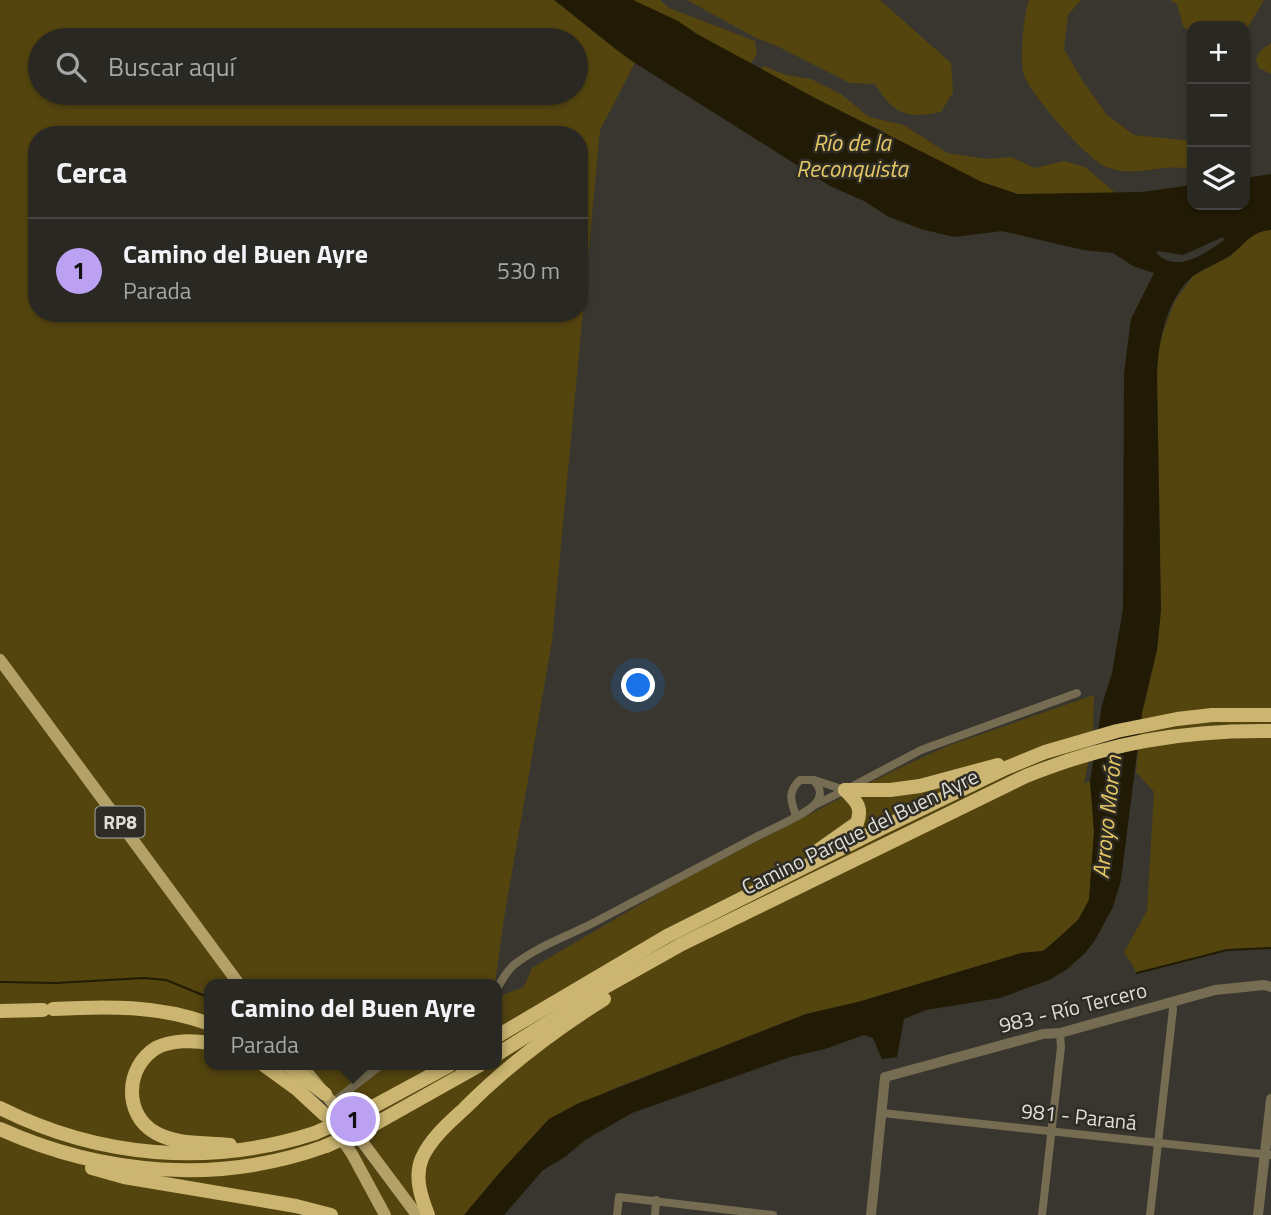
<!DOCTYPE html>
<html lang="es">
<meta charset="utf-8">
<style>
:root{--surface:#2a2822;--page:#32302a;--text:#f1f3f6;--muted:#a5a6a5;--line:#464440;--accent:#bca0f2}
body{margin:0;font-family:"Titillium Web",sans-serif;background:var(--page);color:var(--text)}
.controls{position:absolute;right:21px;top:21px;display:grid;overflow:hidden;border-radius:14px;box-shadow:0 2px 5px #0004}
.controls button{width:63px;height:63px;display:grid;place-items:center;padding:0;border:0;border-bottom:2px solid var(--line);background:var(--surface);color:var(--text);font:35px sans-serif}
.you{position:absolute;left:639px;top:686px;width:24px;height:24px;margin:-18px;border:5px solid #fff;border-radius:50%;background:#1a73e8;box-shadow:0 0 0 10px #1a73e833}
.badge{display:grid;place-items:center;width:46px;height:46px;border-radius:50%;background:var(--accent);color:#111;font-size:23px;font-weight:700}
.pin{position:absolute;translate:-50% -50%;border:4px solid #fff;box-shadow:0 2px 7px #0006}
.popup{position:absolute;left:204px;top:979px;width:298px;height:91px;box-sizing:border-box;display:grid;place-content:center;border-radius:14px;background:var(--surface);filter:drop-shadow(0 2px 5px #0005);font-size:23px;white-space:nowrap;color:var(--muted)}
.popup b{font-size:26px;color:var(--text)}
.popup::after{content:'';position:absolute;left:50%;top:100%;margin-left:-14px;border:14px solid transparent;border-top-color:var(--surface)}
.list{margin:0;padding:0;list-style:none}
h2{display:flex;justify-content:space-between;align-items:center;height:91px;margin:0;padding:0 28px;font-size:30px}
h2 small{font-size:23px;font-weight:400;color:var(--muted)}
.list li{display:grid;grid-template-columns:46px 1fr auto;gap:21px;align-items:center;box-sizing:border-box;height:105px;padding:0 28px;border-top:2px solid var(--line)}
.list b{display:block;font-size:26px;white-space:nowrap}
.list p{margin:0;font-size:23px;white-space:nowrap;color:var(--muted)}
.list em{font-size:23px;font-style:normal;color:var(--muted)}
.icon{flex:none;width:38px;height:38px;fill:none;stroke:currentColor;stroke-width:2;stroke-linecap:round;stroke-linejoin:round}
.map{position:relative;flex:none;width:1271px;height:1215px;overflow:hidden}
.search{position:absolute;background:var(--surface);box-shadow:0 2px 5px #0004;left:28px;top:28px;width:560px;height:77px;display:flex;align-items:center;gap:18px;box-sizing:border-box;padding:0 24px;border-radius:38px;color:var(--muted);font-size:26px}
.panel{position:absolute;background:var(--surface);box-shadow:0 2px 5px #0004;left:28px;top:126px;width:560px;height:196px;border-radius:28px}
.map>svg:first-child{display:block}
.green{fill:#54450f;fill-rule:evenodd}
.water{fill:#211b05;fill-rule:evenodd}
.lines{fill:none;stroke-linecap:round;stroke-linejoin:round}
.stream{stroke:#211b05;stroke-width:2}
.minor{stroke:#756c51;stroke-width:8}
.tertiary{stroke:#756c51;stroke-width:10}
.primary{stroke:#b3a168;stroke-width:12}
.motorway{stroke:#cbb570;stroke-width:14}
.motorway-bridge{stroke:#cbb570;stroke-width:14}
.labels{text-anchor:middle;stroke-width:5;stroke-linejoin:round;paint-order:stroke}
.shield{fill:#2e2c24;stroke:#a9a8a2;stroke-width:2}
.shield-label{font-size:19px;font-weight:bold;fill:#deddd8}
.street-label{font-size:21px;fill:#deddd8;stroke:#2e2c24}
.water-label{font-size:23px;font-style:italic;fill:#e5c765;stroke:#2e2c24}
</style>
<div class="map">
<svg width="1271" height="1215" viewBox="0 0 1271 1215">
<rect width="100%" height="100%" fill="#38362e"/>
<g class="green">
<path d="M 0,0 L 554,0 C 582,21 606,43 635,63 L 600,130 L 552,641 L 504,918 L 495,984 L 210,984 L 210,1065 L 292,1065 L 385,1215 L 0,1215 ZM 40,40 L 576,40 L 576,93 L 40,93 ZM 37,135 L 579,135 L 579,313 L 37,313 Z"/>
<polygon points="632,0 660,0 669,8 755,41 757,54 750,65 668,17"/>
<path d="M 687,0 L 880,0 L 951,63 L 953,92 L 941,112 C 907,119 894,115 875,84 L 850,83 L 777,46 L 756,38 Z"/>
<path d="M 1029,0 L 1081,0 L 1068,15 L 1064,49 L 1084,83 L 1107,115 L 1134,135 L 1192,141 L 1192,168 C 1183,168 1174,167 1165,168 C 1145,170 1127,175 1106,167 C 1087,159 1031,95 1024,75 C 1019,62 1024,13 1029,0 Z"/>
<polygon points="1170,0 1264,0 1245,32 1245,26 1192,26 1192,34 1183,26 1177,4"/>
<polygon points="1271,43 1271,74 1259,68 1256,60 1260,51"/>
<polygon points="764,66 786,75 811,79 841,94 869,117 904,125 947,153 987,159 1011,157 1035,168 1064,161 1085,167 1118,195 1023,201 919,155 879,129 827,108 759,71"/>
<polygon points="1263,230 1271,230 1271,948 1227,950 1137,973 1124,952 1147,911 1154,792 1136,772 1142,713 1157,650 1161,610 1157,376 1158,353 1162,335 1175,301 1193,276 1230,256 1252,235"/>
<polygon points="1094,695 1093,738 1084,784 1090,781 1094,831 1089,900 1078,920 1055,941 1043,951 1021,953 858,1002 806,1014 615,1088 549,1119 502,1170 464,1215 417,1215 301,1065 496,1065 497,997 524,987 532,968 673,885 895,770 950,745"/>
<polygon points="355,1143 410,1215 390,1215 351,1144"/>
</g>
<path class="water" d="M 554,0 L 633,0 L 678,21 L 697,34 L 815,98 L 982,182 L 1018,194 L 1142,192 L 1192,185 L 1192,205 L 1245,205 L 1245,178 L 1271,174 L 1271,230 C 1252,231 1245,244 1231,255 C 1219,263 1204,268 1193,276 C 1166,298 1158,344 1157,376 L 1161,610 L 1157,650 L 1142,713 L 1121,880 L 1113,907 L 1094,942 L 1084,954 L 1066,970 L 1049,980 L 1000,998 L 926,1010 L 904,1019 L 897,1057 L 882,1059 L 873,1038 L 864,1035 L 825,1049 L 790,1057 L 632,1113 L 585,1140 L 565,1157 L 543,1170 L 504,1215 L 464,1215 L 502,1170 L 549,1119 L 579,1103 L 806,1014 L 858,1002 L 1021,953 L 1043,951 L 1055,941 L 1078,920 L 1089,900 L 1094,831 L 1090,781 L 1102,705 L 1112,673 L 1123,609 L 1124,373 L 1131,319 L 1154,273 L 1133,266 L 1113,253 L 1083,250 L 1002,231 L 954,237 L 921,229 L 889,217 L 864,201 L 830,186 L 635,63 C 606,43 582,21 554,0 ZM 1223,237 L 1224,240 C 1205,254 1177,274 1156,253 L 1158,251 L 1183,255 Z"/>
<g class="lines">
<g class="stream">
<polyline points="1137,973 1227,950 1271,948"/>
<polyline points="0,982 56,983 144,978 166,980 210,998"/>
</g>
<g class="minor">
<polyline points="814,780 845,790 815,805"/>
<polyline points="851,787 921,750 1077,693"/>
<path d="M 496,990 C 502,981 506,971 515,964 C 538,946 570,935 595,922 C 649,894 702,865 756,837 C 769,830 809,813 816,803 C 823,794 820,787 813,780 L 800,780 C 787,792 791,801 796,816"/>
<polyline points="332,1103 381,1065"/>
<polyline points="882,1113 1271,1155"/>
<polyline points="617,1215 619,1197 773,1215"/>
<polyline points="655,1215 656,1200"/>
<polyline points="1042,1215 1061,1047 1060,1033"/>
<polyline points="1150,1215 1173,1009 1172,1002"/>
</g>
<g class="tertiary">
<polyline points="871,1215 885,1077 1043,1034 1060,1033 1215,990 1264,985 1271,987"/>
<polyline points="1258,1215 1271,1099"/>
</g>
<g class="primary">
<polyline points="0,660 239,984"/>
<polyline points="301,1065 340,1112 417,1215"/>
<polyline points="327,1117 352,1154 385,1215"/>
</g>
<g class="motorway">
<polyline points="845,790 890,790 920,786 998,765"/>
<path d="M 816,852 L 857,823 C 863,807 856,801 845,790"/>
<path d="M 53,1009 C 106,1006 159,1005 210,1024"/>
<polyline points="0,1011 43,1010"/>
<polyline points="496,1037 667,936 882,828 1006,768 1045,752 1117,731 1177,719 1212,715 1271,715"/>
<path d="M 210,1043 C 193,1040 171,1040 156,1048 C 125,1067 123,1115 156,1133 C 177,1145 206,1142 230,1145"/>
<path d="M 496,1055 L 600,990 L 682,944 L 1026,776 C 1109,743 1181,730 1271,731"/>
<polyline points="264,1065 297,1089 324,1114"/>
<polyline points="288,1065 325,1094"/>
<path d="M 0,1108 C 99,1158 210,1167 315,1133"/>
<polyline points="367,1110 450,1065"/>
<polyline points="375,1124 480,1065"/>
<path d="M 0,1129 C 102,1175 219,1185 326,1146"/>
<polyline points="92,1168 124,1177 296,1206 331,1215"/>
<path d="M 428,1215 C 421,1197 414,1177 422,1158 C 431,1138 449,1123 464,1109 C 507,1066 553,1031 604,999"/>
</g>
<g class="motorway-bridge">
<polyline points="315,1133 367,1110"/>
<polyline points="326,1146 375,1124"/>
</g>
</g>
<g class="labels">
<rect class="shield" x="95.5" y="806.5" width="49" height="31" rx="5"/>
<g class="shield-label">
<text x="120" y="829">RP8</text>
</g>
<g class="street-label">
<text transform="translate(860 832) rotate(-26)" y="7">Camino Parque del Buen Ayre</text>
<text transform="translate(1073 1008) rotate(-14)" y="7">983 - Río Tercero</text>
<text transform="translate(1079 1117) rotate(6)" y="7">981 - Paraná</text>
</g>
<g class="water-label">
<text x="852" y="151">Río de la<tspan x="852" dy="26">Reconquista</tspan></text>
<text transform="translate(1107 817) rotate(-84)" y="8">Arroyo Morón</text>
</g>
</g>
</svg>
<div class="controls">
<button>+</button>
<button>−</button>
<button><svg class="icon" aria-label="layers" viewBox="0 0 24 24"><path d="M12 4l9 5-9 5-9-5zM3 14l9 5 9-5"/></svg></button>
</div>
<div class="you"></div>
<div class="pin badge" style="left:353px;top:1119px">1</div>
<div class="popup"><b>Camino del Buen Ayre</b>Parada</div>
<div class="search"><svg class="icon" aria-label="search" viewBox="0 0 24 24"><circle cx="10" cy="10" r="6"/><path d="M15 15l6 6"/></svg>Buscar aquí</div>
<section class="panel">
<h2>Cerca<small></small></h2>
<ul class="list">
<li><span class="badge">1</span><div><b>Camino del Buen Ayre</b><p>Parada</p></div><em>530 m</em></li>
</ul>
</section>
</div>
